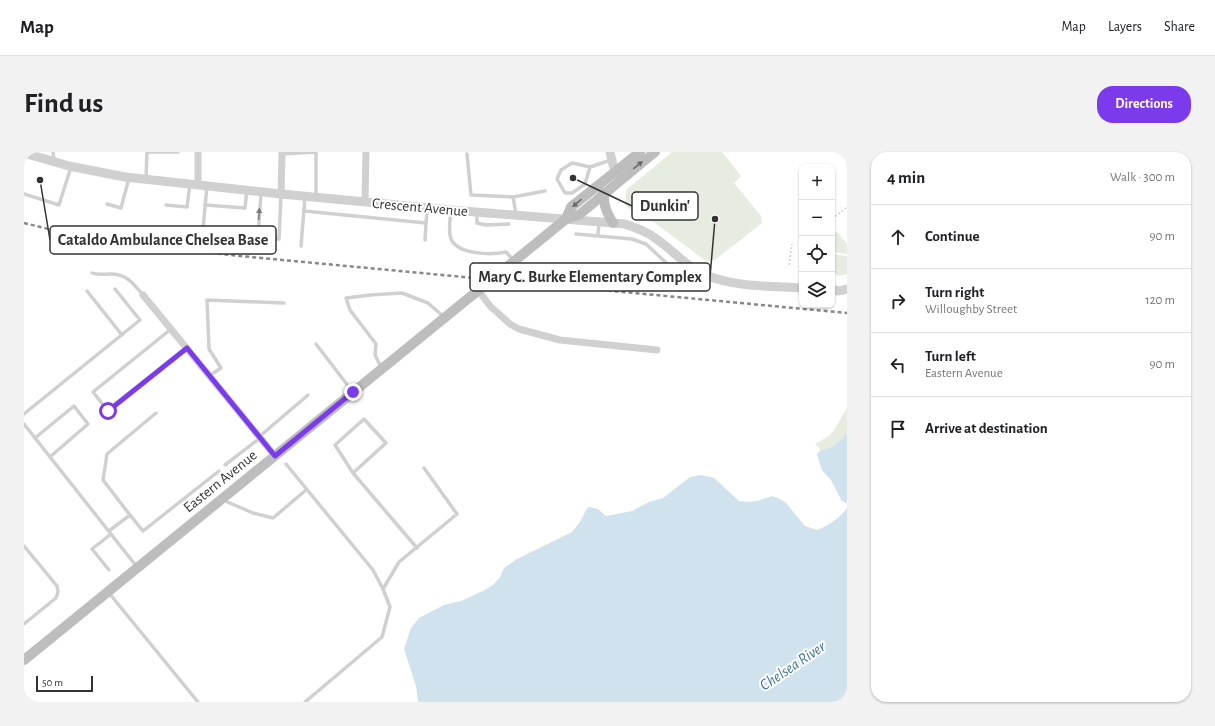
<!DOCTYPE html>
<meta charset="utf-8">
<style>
:root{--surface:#fff;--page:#f2f2f2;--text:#202124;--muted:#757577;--line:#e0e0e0;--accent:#7c3aed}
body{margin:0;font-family:"Alegreya Sans",sans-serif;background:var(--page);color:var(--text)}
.controls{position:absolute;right:12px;top:12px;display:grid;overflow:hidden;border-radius:8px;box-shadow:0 1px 3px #0004}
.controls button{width:36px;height:36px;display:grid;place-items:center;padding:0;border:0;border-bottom:1px solid var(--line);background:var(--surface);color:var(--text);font:20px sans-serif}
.scale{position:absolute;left:12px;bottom:10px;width:57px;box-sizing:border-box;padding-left:4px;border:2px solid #333;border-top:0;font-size:11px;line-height:14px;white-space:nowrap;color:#333;-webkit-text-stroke:3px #fff;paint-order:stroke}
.stop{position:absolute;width:12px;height:12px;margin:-9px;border:3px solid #7c3aed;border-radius:50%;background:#fff}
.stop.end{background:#7c3aed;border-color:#fff;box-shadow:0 1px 4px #0008}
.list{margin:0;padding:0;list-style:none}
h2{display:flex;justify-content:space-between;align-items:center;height:52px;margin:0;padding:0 16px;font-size:17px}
h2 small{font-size:13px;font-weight:400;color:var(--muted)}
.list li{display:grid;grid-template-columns:26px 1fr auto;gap:12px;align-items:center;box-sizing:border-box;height:64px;padding:0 16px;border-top:1px solid var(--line)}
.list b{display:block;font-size:15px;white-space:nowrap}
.list p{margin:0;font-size:13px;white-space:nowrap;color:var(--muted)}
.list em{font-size:13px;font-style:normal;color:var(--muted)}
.icon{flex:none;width:22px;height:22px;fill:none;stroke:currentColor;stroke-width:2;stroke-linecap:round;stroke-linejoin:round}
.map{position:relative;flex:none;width:823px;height:550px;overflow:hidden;border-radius:16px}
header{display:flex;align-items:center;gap:24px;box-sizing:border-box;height:56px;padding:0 20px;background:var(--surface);border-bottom:1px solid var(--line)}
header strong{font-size:19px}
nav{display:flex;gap:22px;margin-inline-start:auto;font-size:14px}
.intro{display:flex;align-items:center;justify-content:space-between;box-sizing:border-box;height:96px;padding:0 24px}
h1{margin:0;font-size:28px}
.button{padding:10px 18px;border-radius:16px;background:var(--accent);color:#fff;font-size:14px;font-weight:700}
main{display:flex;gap:24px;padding:0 24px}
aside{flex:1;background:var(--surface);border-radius:16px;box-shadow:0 1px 3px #0004}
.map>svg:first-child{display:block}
.green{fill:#e6ecdf}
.water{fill:#cfe2ee}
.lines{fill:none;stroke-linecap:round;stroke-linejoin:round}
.path{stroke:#cdcdcd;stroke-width:1.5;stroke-dasharray:2 2;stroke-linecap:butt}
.service{stroke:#d0d0d0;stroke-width:3.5}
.minor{stroke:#d0d0d0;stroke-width:7}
.tertiary{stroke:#d0d0d0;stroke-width:9}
.secondary{stroke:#bdbdbd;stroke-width:10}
.rail{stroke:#888;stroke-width:2.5;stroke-dasharray:4 3;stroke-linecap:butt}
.oneway{fill:#6a6a6a}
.oneway2{fill:#7a7a7a}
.route{stroke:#7c3aed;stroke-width:5}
.labels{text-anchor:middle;stroke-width:4;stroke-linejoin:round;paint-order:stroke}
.street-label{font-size:15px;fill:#333;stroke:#fff}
.water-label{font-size:16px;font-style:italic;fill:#3f7597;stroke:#fff}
.leader{fill:none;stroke:#333;stroke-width:1.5}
.callout-dot{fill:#333;stroke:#fff;stroke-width:1.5}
.callout{fill:#fff;stroke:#333;stroke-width:1.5}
.callout-label{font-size:16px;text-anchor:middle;font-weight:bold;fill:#333}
</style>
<header>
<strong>Map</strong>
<nav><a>Map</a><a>Layers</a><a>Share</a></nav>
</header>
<div class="intro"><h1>Find us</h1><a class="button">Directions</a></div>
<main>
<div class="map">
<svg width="823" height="550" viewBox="0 0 823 550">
<rect width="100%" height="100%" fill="#fff"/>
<g class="green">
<polygon points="648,0 698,0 717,24 710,31 737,64 738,71 691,108 682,109 631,71 612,63 601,53 602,38"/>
<polygon points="808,79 814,81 823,92 823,102 808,100"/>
<polygon points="808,102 823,104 823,122 815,124 808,120"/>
<polygon points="823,256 823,351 818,349 807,328 798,318 793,302 797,298 791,292 805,284 810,278"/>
</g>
<g class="water">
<path d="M 823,282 L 823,351 L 818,349 L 807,328 L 798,318 L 793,302 L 797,298 C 809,297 815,290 823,282 Z"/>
<path d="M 677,323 L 690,326 L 715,349 L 724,350 L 733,349 L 748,344 L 756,347 L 762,351 L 781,374 L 793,378 C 804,374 816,366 823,356 L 823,550 L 394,550 L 392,534 L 380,497 L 387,476 L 395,466 L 420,453 L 437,449 L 461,438 L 470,432 L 476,425 L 480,416 L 493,407 L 548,380 L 556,370 L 562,358 L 565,355 L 574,357 L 582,364 L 608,359 L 625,350 L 639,346 L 666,325 Z"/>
</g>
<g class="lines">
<g class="path">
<polyline points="808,67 823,55"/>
<polyline points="776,93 778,91"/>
<polyline points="765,113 768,92"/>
</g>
<g class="service">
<polyline points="29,0 30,8"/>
<polyline points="258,2 292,0 292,44"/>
<polyline points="443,2 447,43 489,45"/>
<polyline points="566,15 561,32 548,41 541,41 533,27 537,18 548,11 566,15 587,8"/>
<polyline points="122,26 123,0 154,0"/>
<polyline points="237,41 234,85 255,87 257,43"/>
<polyline points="0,42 35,53 47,15"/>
<polyline points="83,52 97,56 105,26"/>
<polyline points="142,53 163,55 166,32"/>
<polyline points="181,53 221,56 223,38"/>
<polyline points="280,59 402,71"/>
<path d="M 427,59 C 426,68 424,79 427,87 C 434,103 468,103 482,100 L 490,109"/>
<polyline points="453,61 453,71 462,73 485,72"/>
<polyline points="492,62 489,45 521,39"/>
<polyline points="179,77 183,34"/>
<polyline points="552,82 608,87 622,92 654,122 663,113"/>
<polyline points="574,83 575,70"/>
<polyline points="401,88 403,57"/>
<polyline points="277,94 281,45"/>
<path d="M 68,121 C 73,123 78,122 84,122 C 102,121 108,130 119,143"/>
<polyline points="63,139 98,183"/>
<polyline points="147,177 69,240 84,259 163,196"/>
<polyline points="292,192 328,239"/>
<polyline points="357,215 351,203 352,192 326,158 322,146 346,143 378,141 404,151 420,165"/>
<polyline points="185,224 197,216 185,197 183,148 260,151"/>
<polyline points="0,262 116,168 91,137"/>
<polyline points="0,272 113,415"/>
<polyline points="235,285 284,243"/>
<polyline points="11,286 50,254 64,272 26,305"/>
<polyline points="262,312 349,418 359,437 366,455 358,485 281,550"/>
<polyline points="201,313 236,286"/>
<polyline points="329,321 311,293 340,267 362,291 329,321 393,396"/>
<polyline points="199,348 229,361 249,366 282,338"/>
<polyline points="106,363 79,328 83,302 132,261"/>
<polyline points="85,379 106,363 119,379 195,319"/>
<polyline points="0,394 33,434 34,440 32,446 0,472"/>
<polyline points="85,418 68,397 87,382"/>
<polyline points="359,437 375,410 433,362 400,316"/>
<polyline points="85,441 174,550"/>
</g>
<g class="minor">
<polyline points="174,32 174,0"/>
<polyline points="257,42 258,0"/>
<polyline points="341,50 342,0"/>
<polyline points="454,138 466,154 486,172 495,177 536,188 633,198"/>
<polyline points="119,143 251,304"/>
</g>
<g class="tertiary">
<polyline points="586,0 589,13 596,24"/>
<path d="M 0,1 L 45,14 L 101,25 L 257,42 L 427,58 L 601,72 C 612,76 622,79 631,86 C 649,98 663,116 684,124 C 713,135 747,134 778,136"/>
<polyline points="808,138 815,139 823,137"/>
</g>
<g class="secondary">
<path d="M 580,41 C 579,53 583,61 589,71"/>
<polyline points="542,67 547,55 616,0"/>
<polyline points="0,508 542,67 556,62 631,0"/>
</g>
<polyline class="rail" points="0,71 33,79 91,90 216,104 823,161"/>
</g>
<defs><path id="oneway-solid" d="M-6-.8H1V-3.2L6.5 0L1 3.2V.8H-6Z"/></defs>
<g class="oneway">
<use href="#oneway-solid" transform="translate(614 13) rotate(-39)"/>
<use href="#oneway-solid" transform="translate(553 51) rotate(140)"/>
</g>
<use class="oneway2" href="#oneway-solid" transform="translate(235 62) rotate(-86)"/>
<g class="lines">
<polyline class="route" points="84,259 163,196 251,304 329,240"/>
</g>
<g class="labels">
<g class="street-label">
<text transform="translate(396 55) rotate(5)" y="5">Crescent Avenue</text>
<text transform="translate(196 329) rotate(-39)" y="5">Eastern Avenue</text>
</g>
<g class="water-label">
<text transform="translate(768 513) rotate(-34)" y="6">Chelsea River</text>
</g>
</g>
<path class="leader" d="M549 26L608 54M16 28L26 88M691 67L686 125"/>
<g class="callout-dot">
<circle cx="549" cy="26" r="4"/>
<circle cx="16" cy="28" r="4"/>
<circle cx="691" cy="67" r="4"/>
</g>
<g class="callout">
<rect x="608" y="40" width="66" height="28" rx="4"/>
<rect x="26" y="74" width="226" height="28" rx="4"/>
<rect x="446" y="111" width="240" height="28" rx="4"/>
</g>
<g class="callout-label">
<text x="641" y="59">Dunkin'</text>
<text x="139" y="93">Cataldo Ambulance Chelsea Base</text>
<text x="566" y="130">Mary C. Burke Elementary Complex</text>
</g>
</svg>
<div class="controls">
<button>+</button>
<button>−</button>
<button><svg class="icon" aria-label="locate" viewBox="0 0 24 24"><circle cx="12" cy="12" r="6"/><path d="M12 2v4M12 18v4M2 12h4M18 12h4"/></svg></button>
<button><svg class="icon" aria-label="layers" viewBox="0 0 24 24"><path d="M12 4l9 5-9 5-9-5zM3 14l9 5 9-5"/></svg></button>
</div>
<div class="scale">50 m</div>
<div class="stop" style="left:84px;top:259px"></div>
<div class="stop end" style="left:329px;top:240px"></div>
</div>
<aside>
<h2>4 min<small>Walk · 300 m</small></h2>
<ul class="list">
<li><svg class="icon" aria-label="ahead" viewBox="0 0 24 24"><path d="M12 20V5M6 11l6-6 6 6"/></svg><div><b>Continue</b></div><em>90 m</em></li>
<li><svg class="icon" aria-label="right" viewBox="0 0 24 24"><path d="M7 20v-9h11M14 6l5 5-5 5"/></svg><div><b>Turn right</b><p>Willoughby Street</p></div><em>120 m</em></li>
<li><svg class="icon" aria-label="left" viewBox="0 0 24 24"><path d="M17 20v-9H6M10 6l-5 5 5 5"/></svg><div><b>Turn left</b><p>Eastern Avenue</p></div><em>90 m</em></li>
<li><svg class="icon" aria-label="arrive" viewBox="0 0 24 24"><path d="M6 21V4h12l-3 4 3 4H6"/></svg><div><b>Arrive at destination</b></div></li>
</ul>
</aside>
</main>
